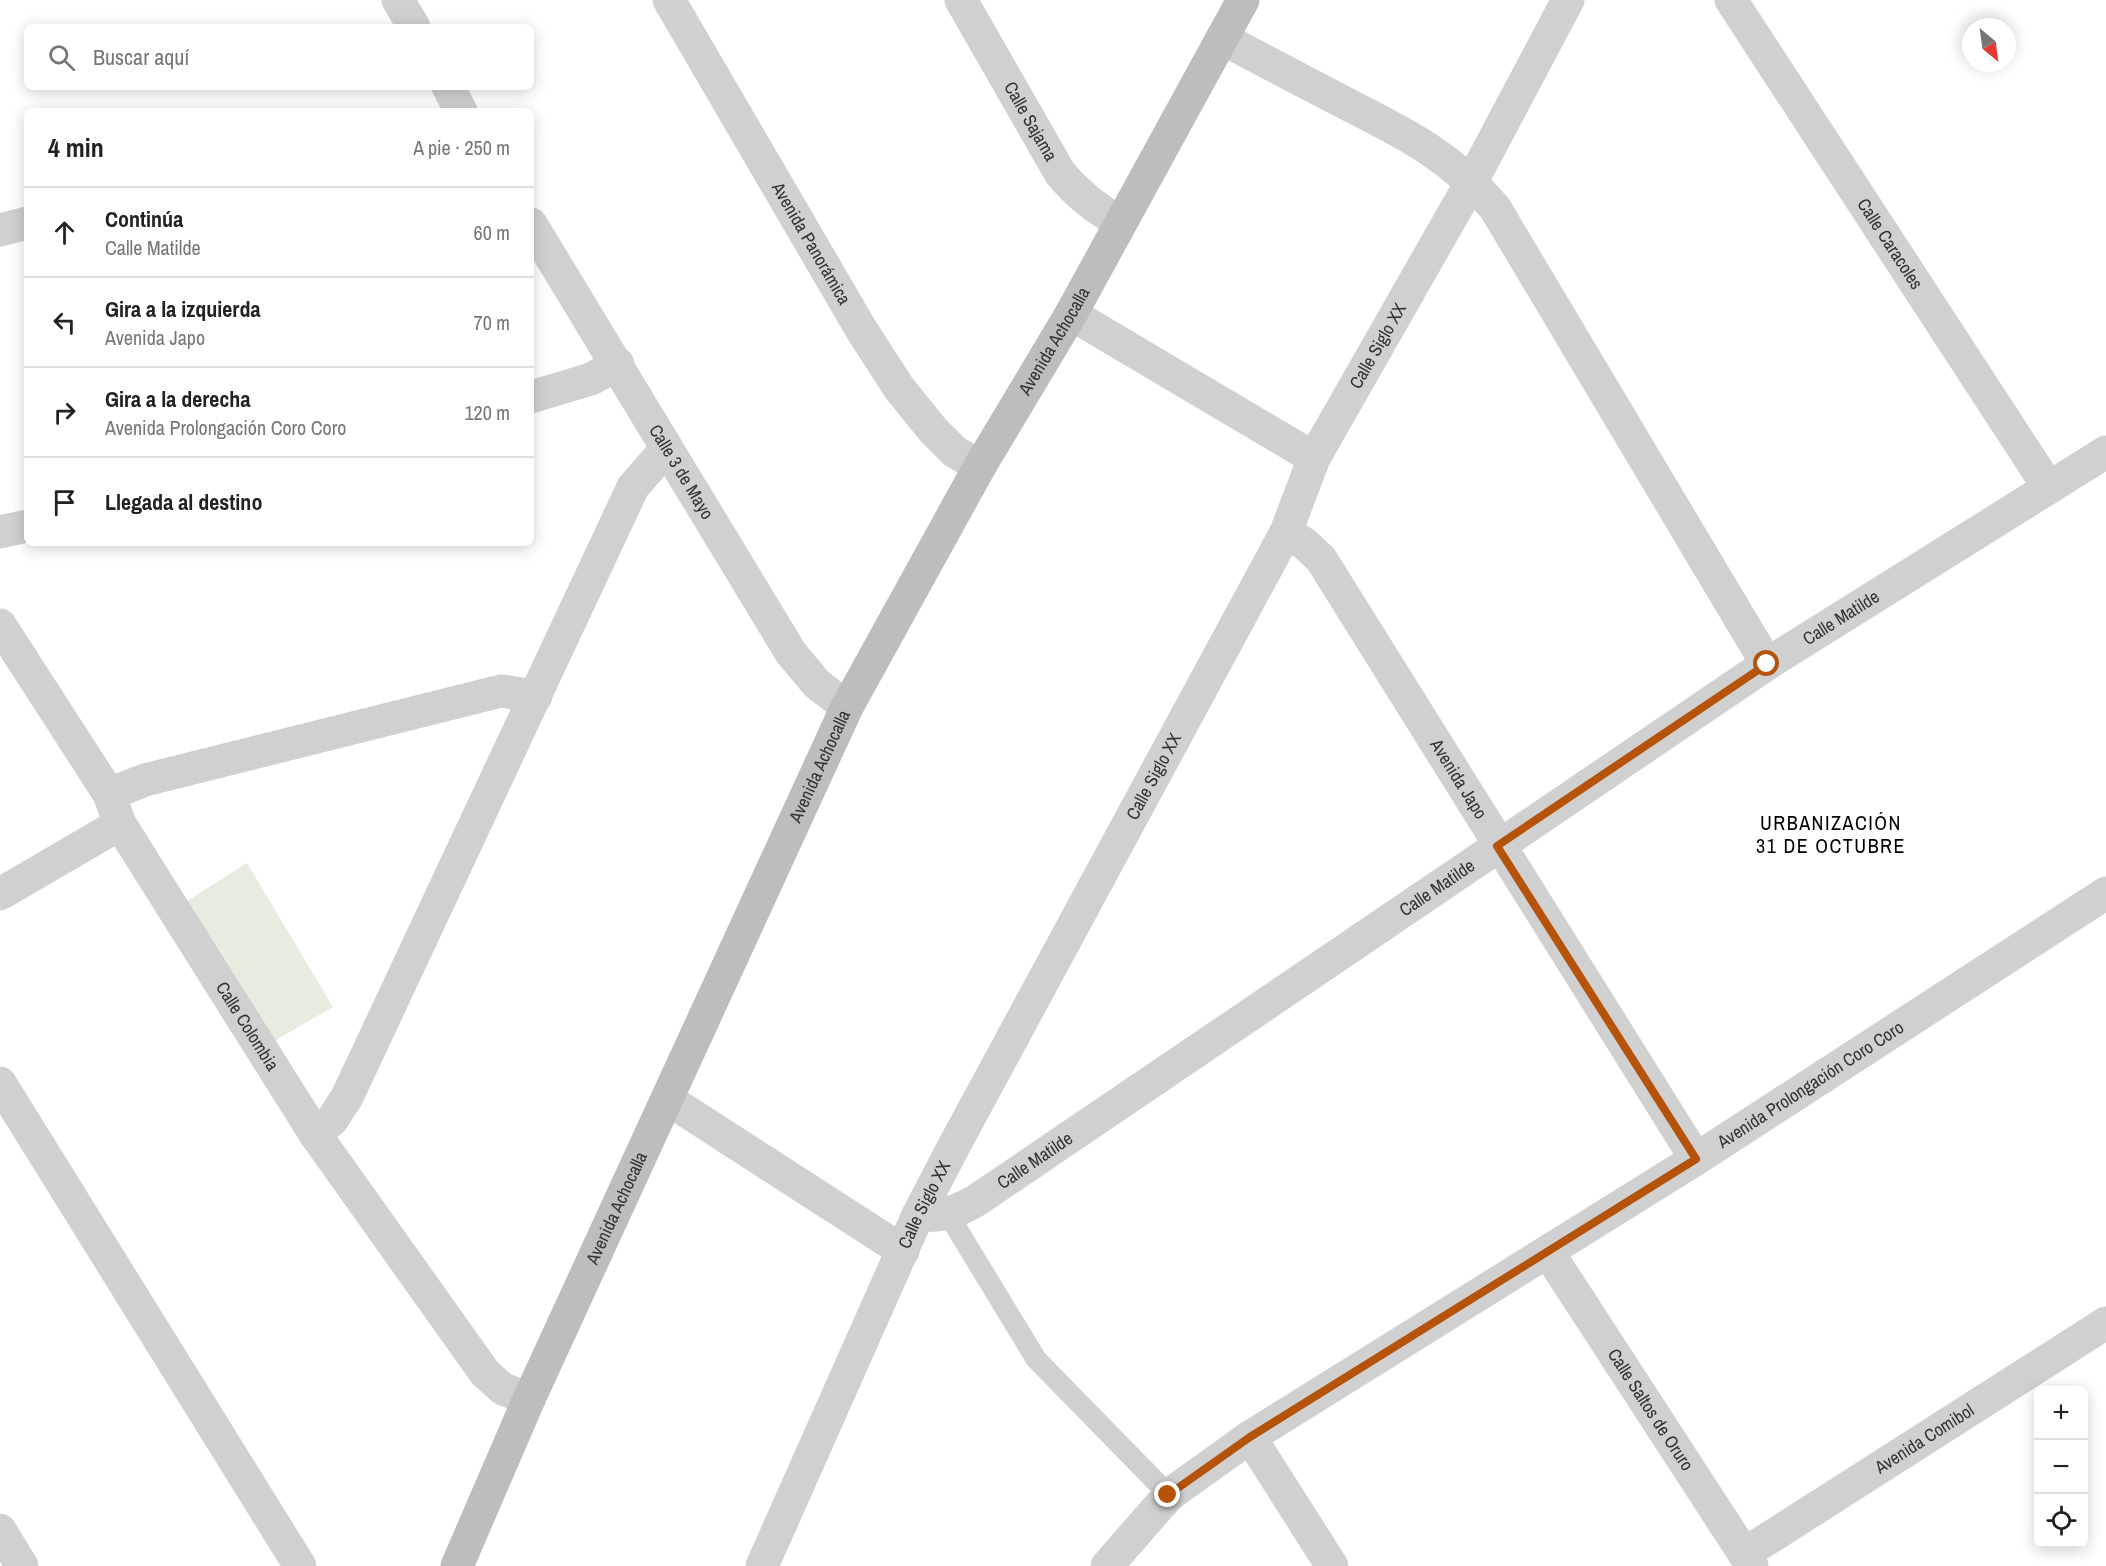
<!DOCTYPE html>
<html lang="es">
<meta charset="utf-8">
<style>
:root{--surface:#fff;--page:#f2f2f2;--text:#222;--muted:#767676;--line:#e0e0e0}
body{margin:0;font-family:"Archivo Narrow",sans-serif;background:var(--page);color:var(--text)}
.controls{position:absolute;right:18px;bottom:18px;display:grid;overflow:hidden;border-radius:9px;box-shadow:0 3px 15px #0003}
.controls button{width:54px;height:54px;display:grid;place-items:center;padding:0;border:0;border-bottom:2px solid var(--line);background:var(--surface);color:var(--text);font:30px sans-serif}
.compass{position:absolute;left:1962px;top:18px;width:54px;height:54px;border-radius:50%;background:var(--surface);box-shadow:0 3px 15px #0003;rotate:151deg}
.stop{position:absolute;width:18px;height:18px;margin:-14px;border:4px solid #b45309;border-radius:50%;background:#fff}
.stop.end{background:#b45309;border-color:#fff;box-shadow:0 2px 6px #0008}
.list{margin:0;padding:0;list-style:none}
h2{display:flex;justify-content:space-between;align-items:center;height:78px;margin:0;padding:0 24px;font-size:26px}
h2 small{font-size:20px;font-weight:400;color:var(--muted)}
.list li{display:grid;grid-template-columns:39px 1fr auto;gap:18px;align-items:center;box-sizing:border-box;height:90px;padding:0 24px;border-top:2px solid var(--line)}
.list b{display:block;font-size:22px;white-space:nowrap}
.list p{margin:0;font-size:20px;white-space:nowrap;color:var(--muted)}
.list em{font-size:20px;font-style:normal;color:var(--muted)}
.icon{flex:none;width:33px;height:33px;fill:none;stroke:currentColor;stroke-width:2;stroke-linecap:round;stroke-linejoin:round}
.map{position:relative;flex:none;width:2106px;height:1566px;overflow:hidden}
.search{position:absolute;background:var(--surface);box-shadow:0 3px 15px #0003;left:24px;top:24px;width:510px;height:66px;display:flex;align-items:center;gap:15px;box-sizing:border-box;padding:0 21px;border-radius:9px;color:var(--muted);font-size:22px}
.panel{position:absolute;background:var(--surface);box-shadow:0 3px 15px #0003;left:24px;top:108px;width:510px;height:438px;border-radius:9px}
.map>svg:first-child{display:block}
.green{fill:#e6ecdf}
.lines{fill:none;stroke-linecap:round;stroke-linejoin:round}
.lane{stroke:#d0d0d0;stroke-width:21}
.street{stroke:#d0d0d0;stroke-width:33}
.secondary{stroke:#bdbdbd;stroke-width:33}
.route{stroke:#b45309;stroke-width:8}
.labels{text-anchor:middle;stroke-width:6;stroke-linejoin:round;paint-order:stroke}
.street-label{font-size:18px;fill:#333;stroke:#fff}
.neighbourhood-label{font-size:20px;letter-spacing:1.5px;fill:#000;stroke:#fff}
</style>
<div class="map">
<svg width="2106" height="1566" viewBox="0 0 2106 1566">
<rect width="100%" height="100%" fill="#fff"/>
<polygon class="green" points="247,863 333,1007 252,1054 168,913"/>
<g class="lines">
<polyline class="lane" points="948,1214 1036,1359 1169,1495"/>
<g class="street">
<polyline points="398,0 414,27"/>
<path id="s1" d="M 669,0 L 861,329 L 899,388 L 933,430 L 955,452 L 980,466"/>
<path id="s2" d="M 961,0 L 1060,173 C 1078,195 1096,209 1120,222"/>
<path id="s3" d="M 1731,0 L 2049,488"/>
<path d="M 1222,38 C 1262,60 1303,81 1343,102 C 1404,133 1450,155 1495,208 L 1767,664"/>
<polyline points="448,87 461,111"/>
<path id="s4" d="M 531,224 L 791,653 L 817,684 L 847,707"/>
<polyline points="0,230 27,223"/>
<polyline points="1071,314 1314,458"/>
<polyline points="531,397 591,379 618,364"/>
<polyline points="0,532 27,526"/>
<path id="s5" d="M 1286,532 L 1305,544 L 1321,559 L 1696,1159"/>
<path id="s6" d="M 0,625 L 109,794 L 120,824 L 315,1134 L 485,1373 L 503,1389 L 529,1399"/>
<polyline points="109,794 145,780 501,691 536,696"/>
<polyline points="0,894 120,824"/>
<polyline points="0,1083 300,1566"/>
<polyline points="669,1100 903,1251"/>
<polyline points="315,1134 332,1120 347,1097 633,487 667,448"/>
<path id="s7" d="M 918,1215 C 941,1217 957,1212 977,1200 L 1767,664 L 2106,452"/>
<path id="s8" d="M 1548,1252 L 1752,1566"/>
<polyline points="1250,1437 1332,1566"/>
<polyline points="0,1530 22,1566"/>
<path id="s9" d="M 1744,1554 L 2106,1323"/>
<path id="s10" d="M 762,1566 L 918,1215 L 955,1144 L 1286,532 L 1314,458 L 1472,181 L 1568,0"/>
<path id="s11" d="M 1107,1566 L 1169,1495 L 1250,1437 L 1696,1159 L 2106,893"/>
</g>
<path class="secondary" id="s12" d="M 457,1566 L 529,1399 L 847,707 L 980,466 L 1071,314 L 1243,0"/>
</g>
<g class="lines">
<polyline class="route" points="1168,1495 1250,1437 1696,1159 1497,846 1767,664"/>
</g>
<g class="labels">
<g class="street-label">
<text dy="6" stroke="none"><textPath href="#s2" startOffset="140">Calle Sajama</textPath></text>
<text dy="6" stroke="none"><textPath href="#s1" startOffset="282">Avenida Panorámica</textPath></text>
<text dy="6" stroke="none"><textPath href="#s3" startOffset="291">Calle Caracoles</textPath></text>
<text dy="6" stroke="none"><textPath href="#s12" startOffset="1364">Avenida Achocalla</textPath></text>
<text dy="6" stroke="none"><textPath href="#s10" startOffset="1368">Calle Siglo XX</textPath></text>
<text dy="6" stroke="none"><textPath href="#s4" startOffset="290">Calle 3 de Mayo</textPath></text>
<text dy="6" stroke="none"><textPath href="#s7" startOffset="1104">Calle Matilde</textPath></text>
<text dy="6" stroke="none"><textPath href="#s12" startOffset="878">Avenida Achocalla</textPath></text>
<text dy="6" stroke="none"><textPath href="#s10" startOffset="882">Calle Siglo XX</textPath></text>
<text dy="6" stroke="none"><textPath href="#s5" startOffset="304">Avenida Japo</textPath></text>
<text dy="6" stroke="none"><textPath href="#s7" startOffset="618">Calle Matilde</textPath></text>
<text dy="6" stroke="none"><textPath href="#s6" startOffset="472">Calle Colombia</textPath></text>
<text dy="6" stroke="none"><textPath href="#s11" startOffset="856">Avenida Prolongación Coro Coro</textPath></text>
<text dy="6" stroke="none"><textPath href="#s7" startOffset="132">Calle Matilde</textPath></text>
<text dy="6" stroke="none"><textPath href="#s10" startOffset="396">Calle Siglo XX</textPath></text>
<text dy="6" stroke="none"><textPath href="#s12" startOffset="392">Avenida Achocalla</textPath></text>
<text dy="6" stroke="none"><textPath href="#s8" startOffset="188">Calle Saltos de Oruro</textPath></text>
<text dy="6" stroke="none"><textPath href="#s9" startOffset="214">Avenida Comibol</textPath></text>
</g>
<g class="neighbourhood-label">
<text x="1831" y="830">URBANIZACIÓN<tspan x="1831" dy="23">31 DE OCTUBRE</tspan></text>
</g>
</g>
</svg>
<div class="controls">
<button>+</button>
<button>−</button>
<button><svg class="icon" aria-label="locate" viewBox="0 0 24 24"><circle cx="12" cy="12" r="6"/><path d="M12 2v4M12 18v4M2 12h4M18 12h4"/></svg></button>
</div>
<svg class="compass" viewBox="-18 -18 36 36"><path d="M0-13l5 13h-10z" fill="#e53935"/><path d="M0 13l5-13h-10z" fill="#767676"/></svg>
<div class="stop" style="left:1767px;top:664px"></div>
<div class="stop end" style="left:1168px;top:1495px"></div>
<div class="search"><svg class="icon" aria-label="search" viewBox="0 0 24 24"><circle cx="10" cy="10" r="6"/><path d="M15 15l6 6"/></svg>Buscar aquí</div>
<section class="panel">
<h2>4 min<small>A pie · 250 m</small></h2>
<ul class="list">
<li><svg class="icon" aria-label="ahead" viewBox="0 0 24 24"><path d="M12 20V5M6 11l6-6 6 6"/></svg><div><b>Continúa</b><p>Calle Matilde</p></div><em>60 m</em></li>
<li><svg class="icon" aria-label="left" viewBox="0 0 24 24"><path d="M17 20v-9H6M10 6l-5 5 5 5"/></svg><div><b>Gira a la izquierda</b><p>Avenida Japo</p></div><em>70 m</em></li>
<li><svg class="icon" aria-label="right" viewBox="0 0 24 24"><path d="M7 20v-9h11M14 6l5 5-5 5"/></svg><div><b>Gira a la derecha</b><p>Avenida Prolongación Coro Coro</p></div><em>120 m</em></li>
<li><svg class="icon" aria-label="arrive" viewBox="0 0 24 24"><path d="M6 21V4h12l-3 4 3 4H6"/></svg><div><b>Llegada al destino</b></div></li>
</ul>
</section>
</div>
